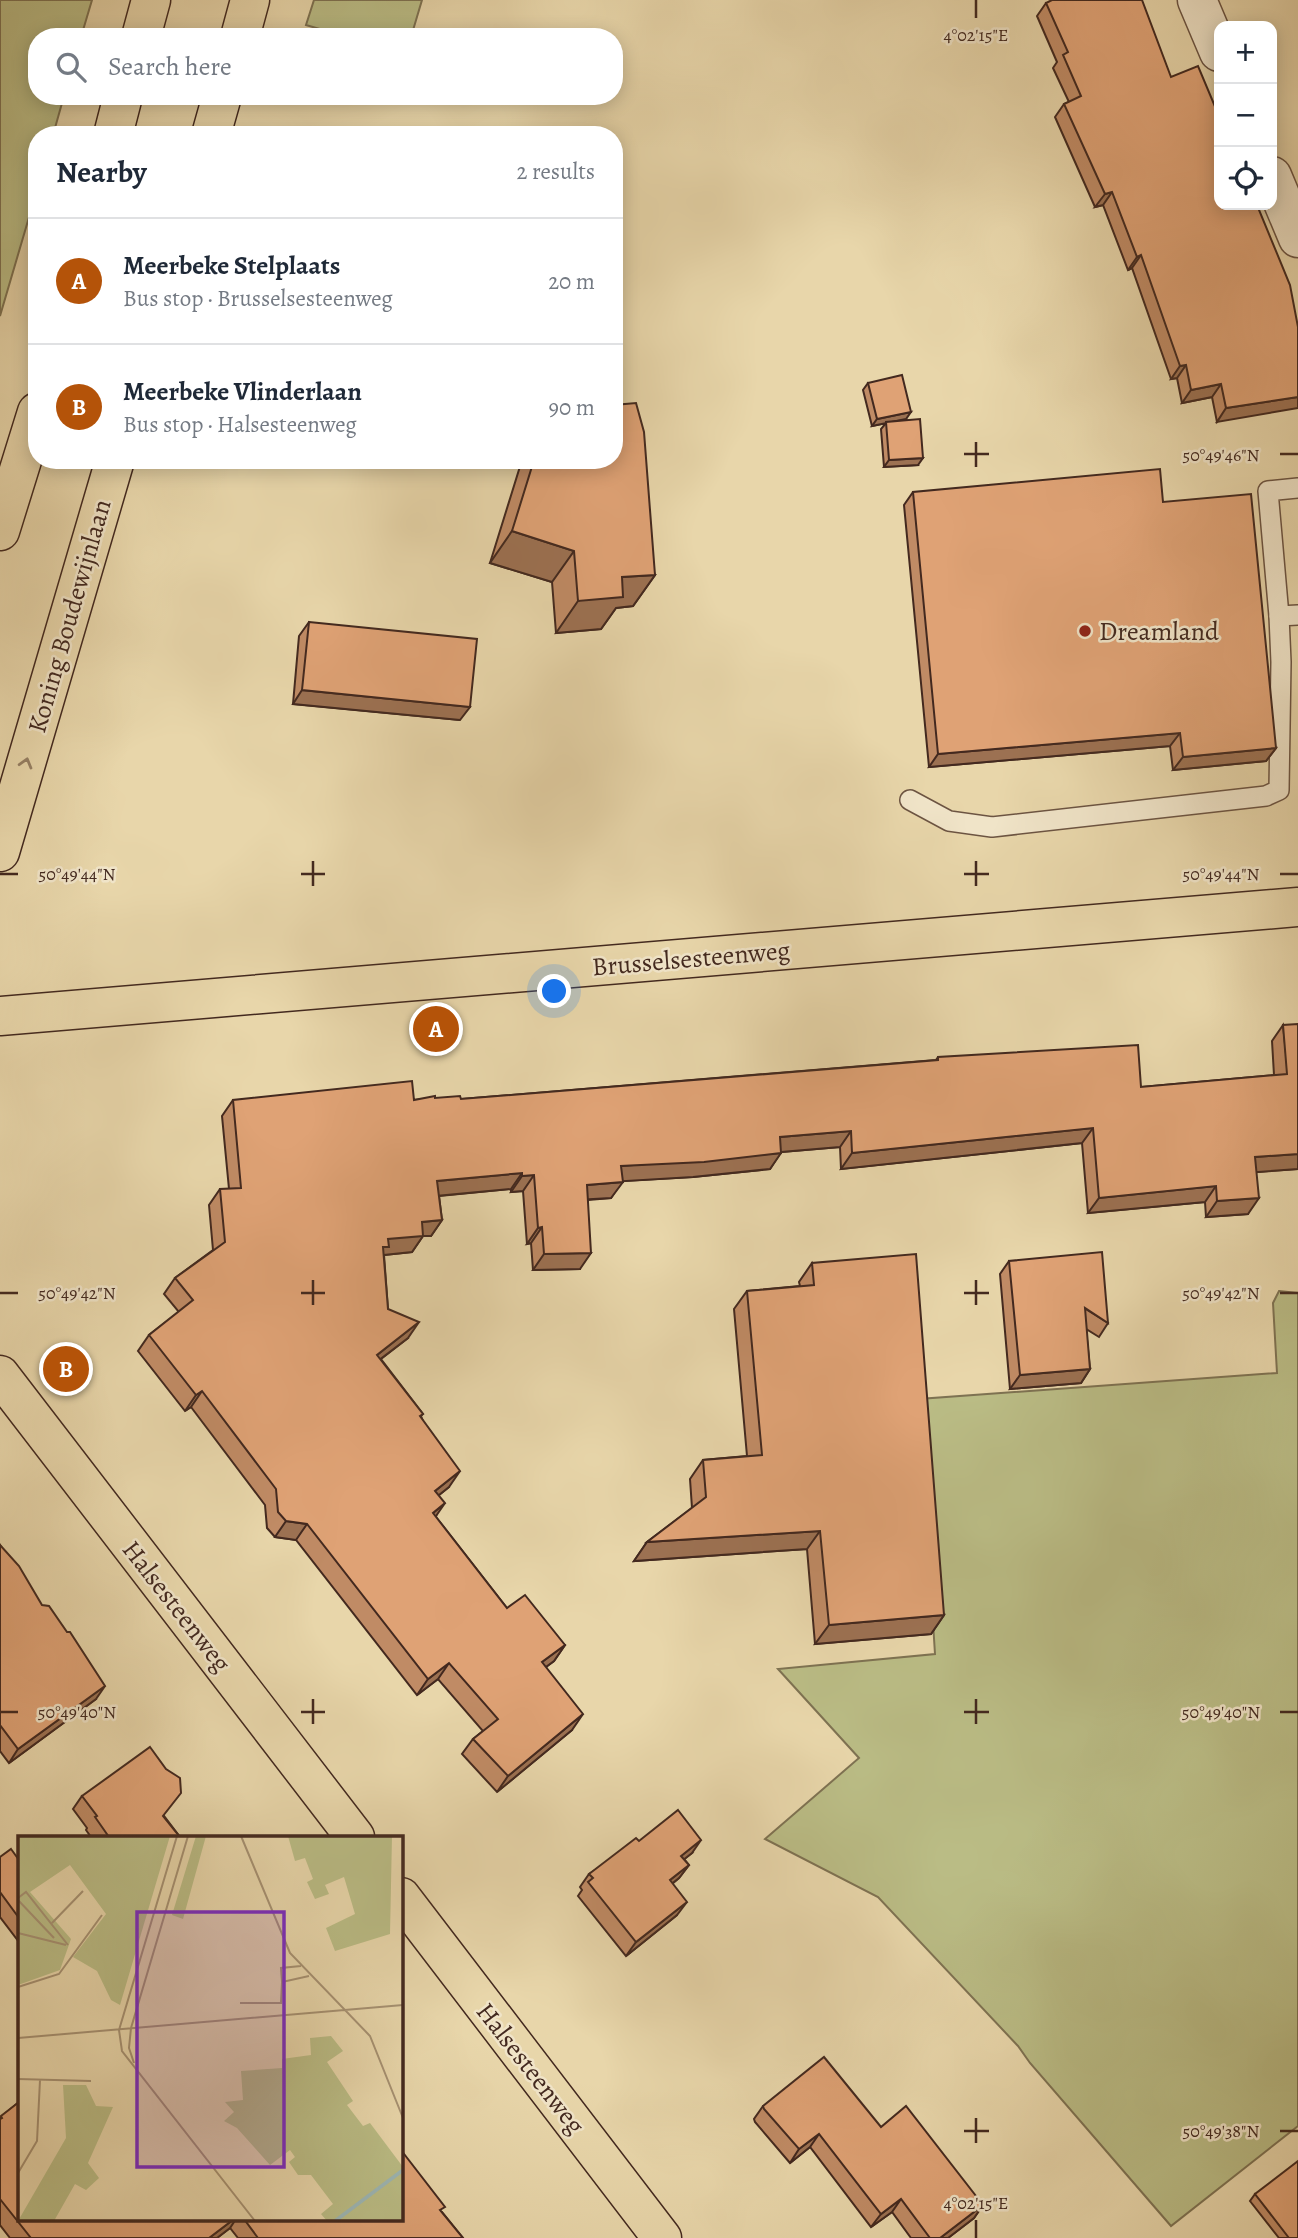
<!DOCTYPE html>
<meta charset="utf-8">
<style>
:root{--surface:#fff;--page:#f2f2f3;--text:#1f2937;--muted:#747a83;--line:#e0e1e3;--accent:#b45309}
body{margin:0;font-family:Alegreya,serif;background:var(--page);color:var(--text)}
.controls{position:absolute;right:21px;top:21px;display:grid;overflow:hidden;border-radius:14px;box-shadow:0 4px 18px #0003}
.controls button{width:63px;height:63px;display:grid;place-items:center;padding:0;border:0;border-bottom:2px solid var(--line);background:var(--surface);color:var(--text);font:35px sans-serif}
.you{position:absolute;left:555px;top:992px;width:24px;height:24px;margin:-18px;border:5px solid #fff;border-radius:50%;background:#1a73e8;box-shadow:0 0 0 10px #1a73e833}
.badge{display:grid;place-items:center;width:46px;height:46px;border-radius:50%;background:var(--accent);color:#fff;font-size:23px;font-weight:700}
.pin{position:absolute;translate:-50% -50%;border:4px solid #fff;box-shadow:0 2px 7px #0006}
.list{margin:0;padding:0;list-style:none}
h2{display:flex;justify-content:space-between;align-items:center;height:91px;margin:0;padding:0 28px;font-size:30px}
h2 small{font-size:23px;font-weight:400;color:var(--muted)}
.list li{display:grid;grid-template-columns:46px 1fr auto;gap:21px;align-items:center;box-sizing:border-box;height:126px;padding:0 28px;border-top:2px solid var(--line)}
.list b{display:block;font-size:26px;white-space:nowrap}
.list p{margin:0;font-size:23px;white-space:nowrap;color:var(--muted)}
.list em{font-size:23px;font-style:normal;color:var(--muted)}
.icon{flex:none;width:38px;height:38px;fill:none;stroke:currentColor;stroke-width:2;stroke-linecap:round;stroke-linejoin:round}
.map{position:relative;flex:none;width:1298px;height:2238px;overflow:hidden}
.search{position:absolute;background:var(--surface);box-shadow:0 4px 18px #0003;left:28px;top:28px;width:595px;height:77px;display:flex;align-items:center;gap:18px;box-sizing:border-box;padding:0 24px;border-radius:28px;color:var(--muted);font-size:26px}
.panel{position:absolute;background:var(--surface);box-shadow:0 4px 18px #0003;left:28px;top:126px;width:595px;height:343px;border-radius:28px}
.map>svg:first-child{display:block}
.green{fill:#babc85;stroke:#7e7252;stroke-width:2}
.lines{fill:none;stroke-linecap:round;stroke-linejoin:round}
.service-casing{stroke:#6c5442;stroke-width:22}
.minor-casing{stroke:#6c5442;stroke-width:41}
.primary-casing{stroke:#43291f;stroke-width:41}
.trunk-casing{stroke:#43291f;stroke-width:41}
.service{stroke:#f0e4c8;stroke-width:19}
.minor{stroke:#f0e4c8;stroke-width:38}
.primary{stroke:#e8d6aa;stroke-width:38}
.trunk{stroke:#e8d6aa;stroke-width:38}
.wall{fill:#c08b65;stroke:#43291f;stroke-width:2}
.shaded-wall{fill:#9c7152;stroke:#43291f;stroke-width:2}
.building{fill:#dfa275;stroke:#43291f;stroke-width:2}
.oneway{stroke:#968064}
.ticks{fill:none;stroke:#43291f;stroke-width:2.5}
.poi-dot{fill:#8f2418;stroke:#f0e4c8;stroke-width:2.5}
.labels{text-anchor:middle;stroke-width:5;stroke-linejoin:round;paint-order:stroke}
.street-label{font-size:26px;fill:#43291f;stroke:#f0e4c8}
.poi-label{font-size:26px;fill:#43291f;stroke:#f0e4c8;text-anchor:start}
.inset-river{fill:none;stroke:#9cb6b4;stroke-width:3.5}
.inset-road{fill:none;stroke:#a69172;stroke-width:2}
.view{fill:#7b2cbf;fill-opacity:0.15;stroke:#7b2cbf;stroke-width:3.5}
.inset-edge{fill:none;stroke:#43291f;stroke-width:3.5}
.ticks-label{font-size:18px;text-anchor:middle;fill:#43291f;stroke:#f0e4c8;stroke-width:5;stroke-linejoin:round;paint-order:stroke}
</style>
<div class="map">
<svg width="1298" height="2238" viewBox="0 0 1298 2238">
<rect width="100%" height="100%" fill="#e8d6aa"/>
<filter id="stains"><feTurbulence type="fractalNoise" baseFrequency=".00286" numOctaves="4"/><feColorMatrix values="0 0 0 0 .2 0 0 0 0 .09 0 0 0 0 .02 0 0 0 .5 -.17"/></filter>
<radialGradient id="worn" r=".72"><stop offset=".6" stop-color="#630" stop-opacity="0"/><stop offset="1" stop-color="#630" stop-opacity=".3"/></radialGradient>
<g class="green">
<polygon points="0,0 92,0 81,37 37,37 37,96 64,96 53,135 37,135 37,190 0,316"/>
<polygon points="314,0 422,0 411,37 347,37 306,25"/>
<polygon points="1279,1291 1298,1293 1298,2126 1171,2226 1030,2063 1018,2046 878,1897 765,1839 859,1758 778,1669 935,1654 919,1399 1277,1373 1273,1303"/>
</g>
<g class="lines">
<defs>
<g id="service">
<polyline points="1279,616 1268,491 1298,488"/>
<polyline points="910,800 949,821 992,827 1266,796 1279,790 1281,662 1279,616 1298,615"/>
</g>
<g id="minor">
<polyline points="1197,0 1219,52"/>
<polyline points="1272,176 1298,238"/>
</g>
<g id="primary">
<polyline points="0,1016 1298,907"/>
<polyline points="0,1375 355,1837"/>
<polyline points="401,1897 662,2238"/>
</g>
<g id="trunk">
<polyline points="141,37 151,0"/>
<polyline points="240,37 250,0"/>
<polyline points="113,135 123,96"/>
<polyline points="211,135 222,96"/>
<polyline points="0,531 37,412"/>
<polyline points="0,852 115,460"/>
</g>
</defs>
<use href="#service" class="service-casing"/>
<use href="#minor" class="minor-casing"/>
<use href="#primary" class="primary-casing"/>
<use href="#trunk" class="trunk-casing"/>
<use href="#service" class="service"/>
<use href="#minor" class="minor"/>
<use href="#primary" class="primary"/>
<use href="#trunk" class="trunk"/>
</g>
<g class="wall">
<polygon points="1046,3 1171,77 1298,327 1217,422 1212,397 1182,403 1177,378 1171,379 1132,268 1128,270 1103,205 1095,207 1055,117 1064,104 1069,102 1053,68 1057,62 1037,16"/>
<polygon points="868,383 906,419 891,422 918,465 884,467 881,429 886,423 872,426 863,390"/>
<polygon points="522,460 614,460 655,575 633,606 616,608 601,629 556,633 552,582 490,563"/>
<polygon points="913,492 1163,502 1276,748 1266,761 1173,770 1170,746 929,767 904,505"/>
<polygon points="309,622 460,720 293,704 299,636"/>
<polygon points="1283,1025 1298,1169 1256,1172 1248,1214 1206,1217 1205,1202 1088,1213 1082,1143 841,1169 840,1147 781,1152 770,1169 693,1177 622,1181 611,1198 588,1200 580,1269 533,1270 531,1243 527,1244 523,1191 511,1192 511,1189 439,1196 442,1220 431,1236 423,1236 412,1252 384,1255 388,1309 408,1338 381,1359 423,1414 421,1416 449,1487 439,1495 436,1517 507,1608 565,1645 554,1661 546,1667 572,1730 497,1792 462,1754 473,1739 483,1731 438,1679 417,1695 296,1540 275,1537 267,1528 265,1505 191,1407 185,1411 138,1351 149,1335 179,1312 164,1294 175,1278 213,1250 209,1205 220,1189 229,1189 222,1116 233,1100 414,1100 435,1098 461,1099 936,1060 938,1057 1141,1087 1274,1075 1272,1041"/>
<polygon points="1009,1261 1108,1323 1099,1337 1086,1329 1090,1369 1081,1383 1010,1389 1000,1274"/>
<polygon points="812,1263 944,1615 931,1634 815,1644 807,1549 634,1561 647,1542 692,1508 690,1479 703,1460 747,1456 734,1309 747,1291 800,1286 799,1282"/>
<polygon points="0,1545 96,1699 9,1763 0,1751"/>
<polygon points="82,1796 164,1816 180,1837 91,1837 86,1830 87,1828 73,1809"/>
<polygon points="639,1841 692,1853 684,1859 689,1865 679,1878 672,1884 677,1915 626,1956 578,1896 582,1890 580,1887 589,1874"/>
<polygon points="0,1857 19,1860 19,1942 0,1917"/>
<polygon points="19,2102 19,2219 401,2219 442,2212 463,2238 238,2238 230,2228 217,2238 10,2238 0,2225 0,2118"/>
<polygon points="763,2106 881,2127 983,2205 974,2218 948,2238 911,2238 892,2212 871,2227 810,2147 790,2163 755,2122 754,2119"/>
<polygon points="1255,2194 1298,2238 1279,2238 1250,2201"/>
</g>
<g class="shaded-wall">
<polygon points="1112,192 1103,205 1095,207 1105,194"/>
<polygon points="1141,255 1132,268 1128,270 1137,257"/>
<polygon points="1186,365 1177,378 1171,379 1180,366"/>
<polygon points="1221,384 1212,397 1182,403 1191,390"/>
<polygon points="1298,397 1298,408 1217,422 1226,408"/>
<polygon points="911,412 906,419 872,426 877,419"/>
<polygon points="923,458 918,465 884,467 889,460"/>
<polygon points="512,531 574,551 552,582 490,563"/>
<polygon points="655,575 633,606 616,608 601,629 556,633 578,601 622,577"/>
<polygon points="302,690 470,707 460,720 293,704"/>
<polygon points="1180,733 1170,746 929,767 938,754"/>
<polygon points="1276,748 1266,761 1173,770 1183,757"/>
<polygon points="1093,1128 1082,1143 841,1169 852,1153"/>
<polygon points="851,1131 840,1147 769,1153 780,1137"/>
<polygon points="781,1153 770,1169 693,1177 610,1182 621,1166"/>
<polygon points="1298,1154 1298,1169 1244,1173 1255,1157"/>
<polygon points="522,1173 511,1189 425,1197 437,1181"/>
<polygon points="534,1175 523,1191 511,1192 522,1176"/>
<polygon points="623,1182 611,1198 576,1200 587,1185"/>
<polygon points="1216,1186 1205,1202 1088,1213 1099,1198"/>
<polygon points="1259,1198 1248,1214 1206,1217 1217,1201"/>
<polygon points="442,1220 431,1236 423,1236 412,1252 384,1255 372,1263 388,1239 422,1222"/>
<polygon points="542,1227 531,1243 527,1244 538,1228"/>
<polygon points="591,1253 580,1269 533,1270 544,1254"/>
<polygon points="419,1322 408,1338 366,1370 377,1355"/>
<polygon points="1090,1369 1081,1383 1010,1389 1020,1375"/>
<polygon points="202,1391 191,1407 185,1411 196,1395"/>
<polygon points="460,1471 449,1487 424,1507 435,1491"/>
<polygon points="445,1503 434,1519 433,1513"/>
<polygon points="286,1521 307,1524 296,1540 275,1537"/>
<polygon points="820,1531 807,1549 634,1561 647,1542"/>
<polygon points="944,1615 931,1634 815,1644 829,1625"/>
<polygon points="565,1645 554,1661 531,1678 542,1662"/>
<polygon points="449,1663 438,1679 417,1695 428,1679"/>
<polygon points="105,1686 96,1699 9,1763 18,1749"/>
<polygon points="583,1714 572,1730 497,1792 508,1776"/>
<polygon points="701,1840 692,1853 672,1869 681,1856"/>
<polygon points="689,1865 679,1878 660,1893 670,1880"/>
<polygon points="687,1902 677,1915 626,1956 636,1942"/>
<polygon points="819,2134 810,2147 790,2163 799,2149"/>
<polygon points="901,2199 892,2212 871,2227 881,2214"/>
<polygon points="983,2205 974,2218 948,2238 940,2238"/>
<polygon points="234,2219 236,2219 230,2228 217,2238 209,2238"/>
</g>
<g class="building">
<polygon points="1052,0 1142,0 1171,77 1198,66 1219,116 1219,205 1257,205 1290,285 1298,327 1298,397 1226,408 1221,384 1191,390 1186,365 1180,366 1141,255 1137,257 1112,192 1105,194 1064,104 1081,96 1063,55 1068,52 1046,3"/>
<polygon points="902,375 911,412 877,419 868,383"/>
<polygon points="636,403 644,432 655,575 622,577 623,597 578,601 574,551 512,531 534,460 614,460 614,405"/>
<polygon points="920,419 923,458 889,460 886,422"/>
<polygon points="1160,469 1163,502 1251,494 1276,748 1183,757 1180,733 938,754 913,492"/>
<polygon points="309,622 477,639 470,707 302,690"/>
<polygon points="1298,1024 1298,1154 1255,1157 1259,1198 1217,1201 1216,1186 1099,1198 1093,1128 852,1153 851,1131 780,1137 781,1153 704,1162 621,1166 623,1182 587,1185 591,1253 544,1254 542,1227 538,1228 534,1175 522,1176 522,1173 437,1181 442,1220 422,1222 423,1236 388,1239 389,1247 383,1247 388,1309 419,1322 377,1355 423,1414 420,1416 460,1471 435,1491 445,1503 433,1513 507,1608 525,1595 565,1645 542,1662 583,1714 508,1776 473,1739 498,1719 449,1663 428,1679 307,1524 286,1521 278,1512 276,1489 202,1391 196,1395 149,1335 193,1300 175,1278 225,1242 220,1189 241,1188 233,1100 412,1081 414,1100 435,1096 435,1098 460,1096 461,1099 938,1060 938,1057 1138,1045 1141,1087 1287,1074 1283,1025"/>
<polygon points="1102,1252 1108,1323 1085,1308 1090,1369 1020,1375 1009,1261"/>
<polygon points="916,1254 944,1615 829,1625 820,1531 647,1542 706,1497 703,1460 762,1455 747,1291 814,1285 812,1263"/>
<polygon points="0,1545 19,1566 42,1605 49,1606 67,1632 70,1632 105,1686 18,1749 0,1725"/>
<polygon points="150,1747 166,1769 180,1778 181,1793 163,1816 180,1837 109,1837 95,1817 97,1816 82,1796"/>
<polygon points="678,1810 701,1840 681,1856 689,1865 670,1880 687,1902 636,1942 588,1882 593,1878 589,1874 636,1838 639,1841"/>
<polygon points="11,1849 19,1860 19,1918 0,1892 0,1857"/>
<polygon points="824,2057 881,2127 906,2106 983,2205 940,2238 930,2238 901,2199 881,2214 819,2134 799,2149 764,2109 763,2106"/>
<polygon points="19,2102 19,2219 234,2219 209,2238 31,2238 0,2199 0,2119 2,2118 1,2116"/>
<polygon points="401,2150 445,2207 440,2210 463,2238 258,2238 244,2219 401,2219"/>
<polygon points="1298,2161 1298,2238 1289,2238 1255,2194"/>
</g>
<defs><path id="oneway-chevron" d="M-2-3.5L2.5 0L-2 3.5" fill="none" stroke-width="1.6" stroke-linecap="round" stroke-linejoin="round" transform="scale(1.75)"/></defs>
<use class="oneway" href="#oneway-chevron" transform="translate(26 763) rotate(-74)"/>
<path class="ticks" d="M 976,0 L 976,18M 976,442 L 976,467M 964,454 L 989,454M 1280,454 L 1298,454M 313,861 L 313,886M 976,861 L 976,886M 0,874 L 18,874M 301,874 L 325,874M 964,874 L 989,874M 1280,874 L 1298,874M 313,1280 L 313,1305M 976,1280 L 976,1305M 0,1293 L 18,1293M 301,1293 L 325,1293M 964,1293 L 989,1293M 1280,1293 L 1298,1293M 313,1699 L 313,1724M 976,1699 L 976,1724M 0,1712 L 18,1712M 301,1712 L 325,1712M 964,1712 L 989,1712M 1280,1712 L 1298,1712M 976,2118 L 976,2143M 964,2131 L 989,2131M 1280,2131 L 1298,2131M 976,2220 L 976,2238"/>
<circle class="poi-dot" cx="1085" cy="631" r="7"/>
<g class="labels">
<g class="street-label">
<text transform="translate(69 616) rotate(-74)" y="9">Koning Boudewijnlaan</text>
<text transform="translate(691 958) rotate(-5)" y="9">Brusselsesteenweg</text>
<text transform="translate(177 1606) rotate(52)" y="9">Halsesteenweg</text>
<text transform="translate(531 2068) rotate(52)" y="9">Halsesteenweg</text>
</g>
<g class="poi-label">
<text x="1099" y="640">Dreamland</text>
</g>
</g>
<g transform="translate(18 1836)">
<rect width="385" height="385" fill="#e8d6aa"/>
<path d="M 0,0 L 152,0 L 102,169 L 93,164 L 79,135 L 55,121 L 88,78 L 52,29 L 12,56 L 53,103 L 42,134 L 0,149 ZM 178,0 L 188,0 L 165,83 L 154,79 ZM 270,0 L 374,0 L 372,98 L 317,115 L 308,92 L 337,78 L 326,41 L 307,49 L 311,58 L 297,63 L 289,46 L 295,43 L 287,22 L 277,25 ZM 313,200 L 325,215 L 309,226 L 335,265 L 329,269 L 345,290 L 352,287 L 385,331 L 385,385 L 309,385 L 303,378 L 315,368 L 293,339 L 280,339 L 271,326 L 277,321 L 272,314 L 252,329 L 219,292 L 206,285 L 216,276 L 207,266 L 225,264 L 223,235 L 264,232 L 264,223 L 293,219 L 292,202 ZM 45,249 L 68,249 L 78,270 L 95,271 L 70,327 L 81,342 L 68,354 L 57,348 L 36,385 L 0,385 L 48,302 Z" fill="#babc85"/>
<path class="inset-river" d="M 317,385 L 385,334"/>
<path class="inset-road" d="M 223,0 L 272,117 L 352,200 L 385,282M 0,62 L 8,56 L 50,109M 0,64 L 36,102M 34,87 L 65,55M 0,97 L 48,109M 264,146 L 263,132 L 283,130M 0,151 L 41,138 L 84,79M 222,167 L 263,167 L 264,146 L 291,140M 113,192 L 111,212 L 116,227M 113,192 L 170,0M 101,194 L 104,215 L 237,385M 101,194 L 159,0M 0,202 L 385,169M 0,243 L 73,245M 0,337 L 19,305 L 22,244"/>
<path class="view" d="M 119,76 L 266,76 L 266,331 L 119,331 Z"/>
<rect width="385" height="385" class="inset-edge"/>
</g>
<g class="ticks-label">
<text x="976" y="41">4°02'15"E</text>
<text x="1221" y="461">50°49'46"N</text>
<text x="77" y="880">50°49'44"N</text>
<text x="1221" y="880">50°49'44"N</text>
<text x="77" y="1299">50°49'42"N</text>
<text x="1221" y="1299">50°49'42"N</text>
<text x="77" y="1718">50°49'40"N</text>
<text x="1221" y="1718">50°49'40"N</text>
<text x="1221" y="2137">50°49'38"N</text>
<text x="976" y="2209">4°02'15"E</text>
</g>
<rect width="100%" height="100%" filter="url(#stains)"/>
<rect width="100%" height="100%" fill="url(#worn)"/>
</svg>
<div class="controls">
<button>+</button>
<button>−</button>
<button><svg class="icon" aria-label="locate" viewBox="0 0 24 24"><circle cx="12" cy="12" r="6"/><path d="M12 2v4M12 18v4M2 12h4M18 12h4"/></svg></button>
</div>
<div class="you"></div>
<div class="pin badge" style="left:436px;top:1029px">A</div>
<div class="pin badge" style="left:66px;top:1369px">B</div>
<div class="search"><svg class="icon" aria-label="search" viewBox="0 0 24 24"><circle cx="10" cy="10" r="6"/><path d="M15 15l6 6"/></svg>Search here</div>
<section class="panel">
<h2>Nearby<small>2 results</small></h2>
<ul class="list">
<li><span class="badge">A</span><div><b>Meerbeke Stelplaats</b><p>Bus stop · Brusselsesteenweg</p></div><em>20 m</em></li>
<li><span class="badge">B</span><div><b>Meerbeke Vlinderlaan</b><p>Bus stop · Halsesteenweg</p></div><em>90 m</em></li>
</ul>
</section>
</div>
